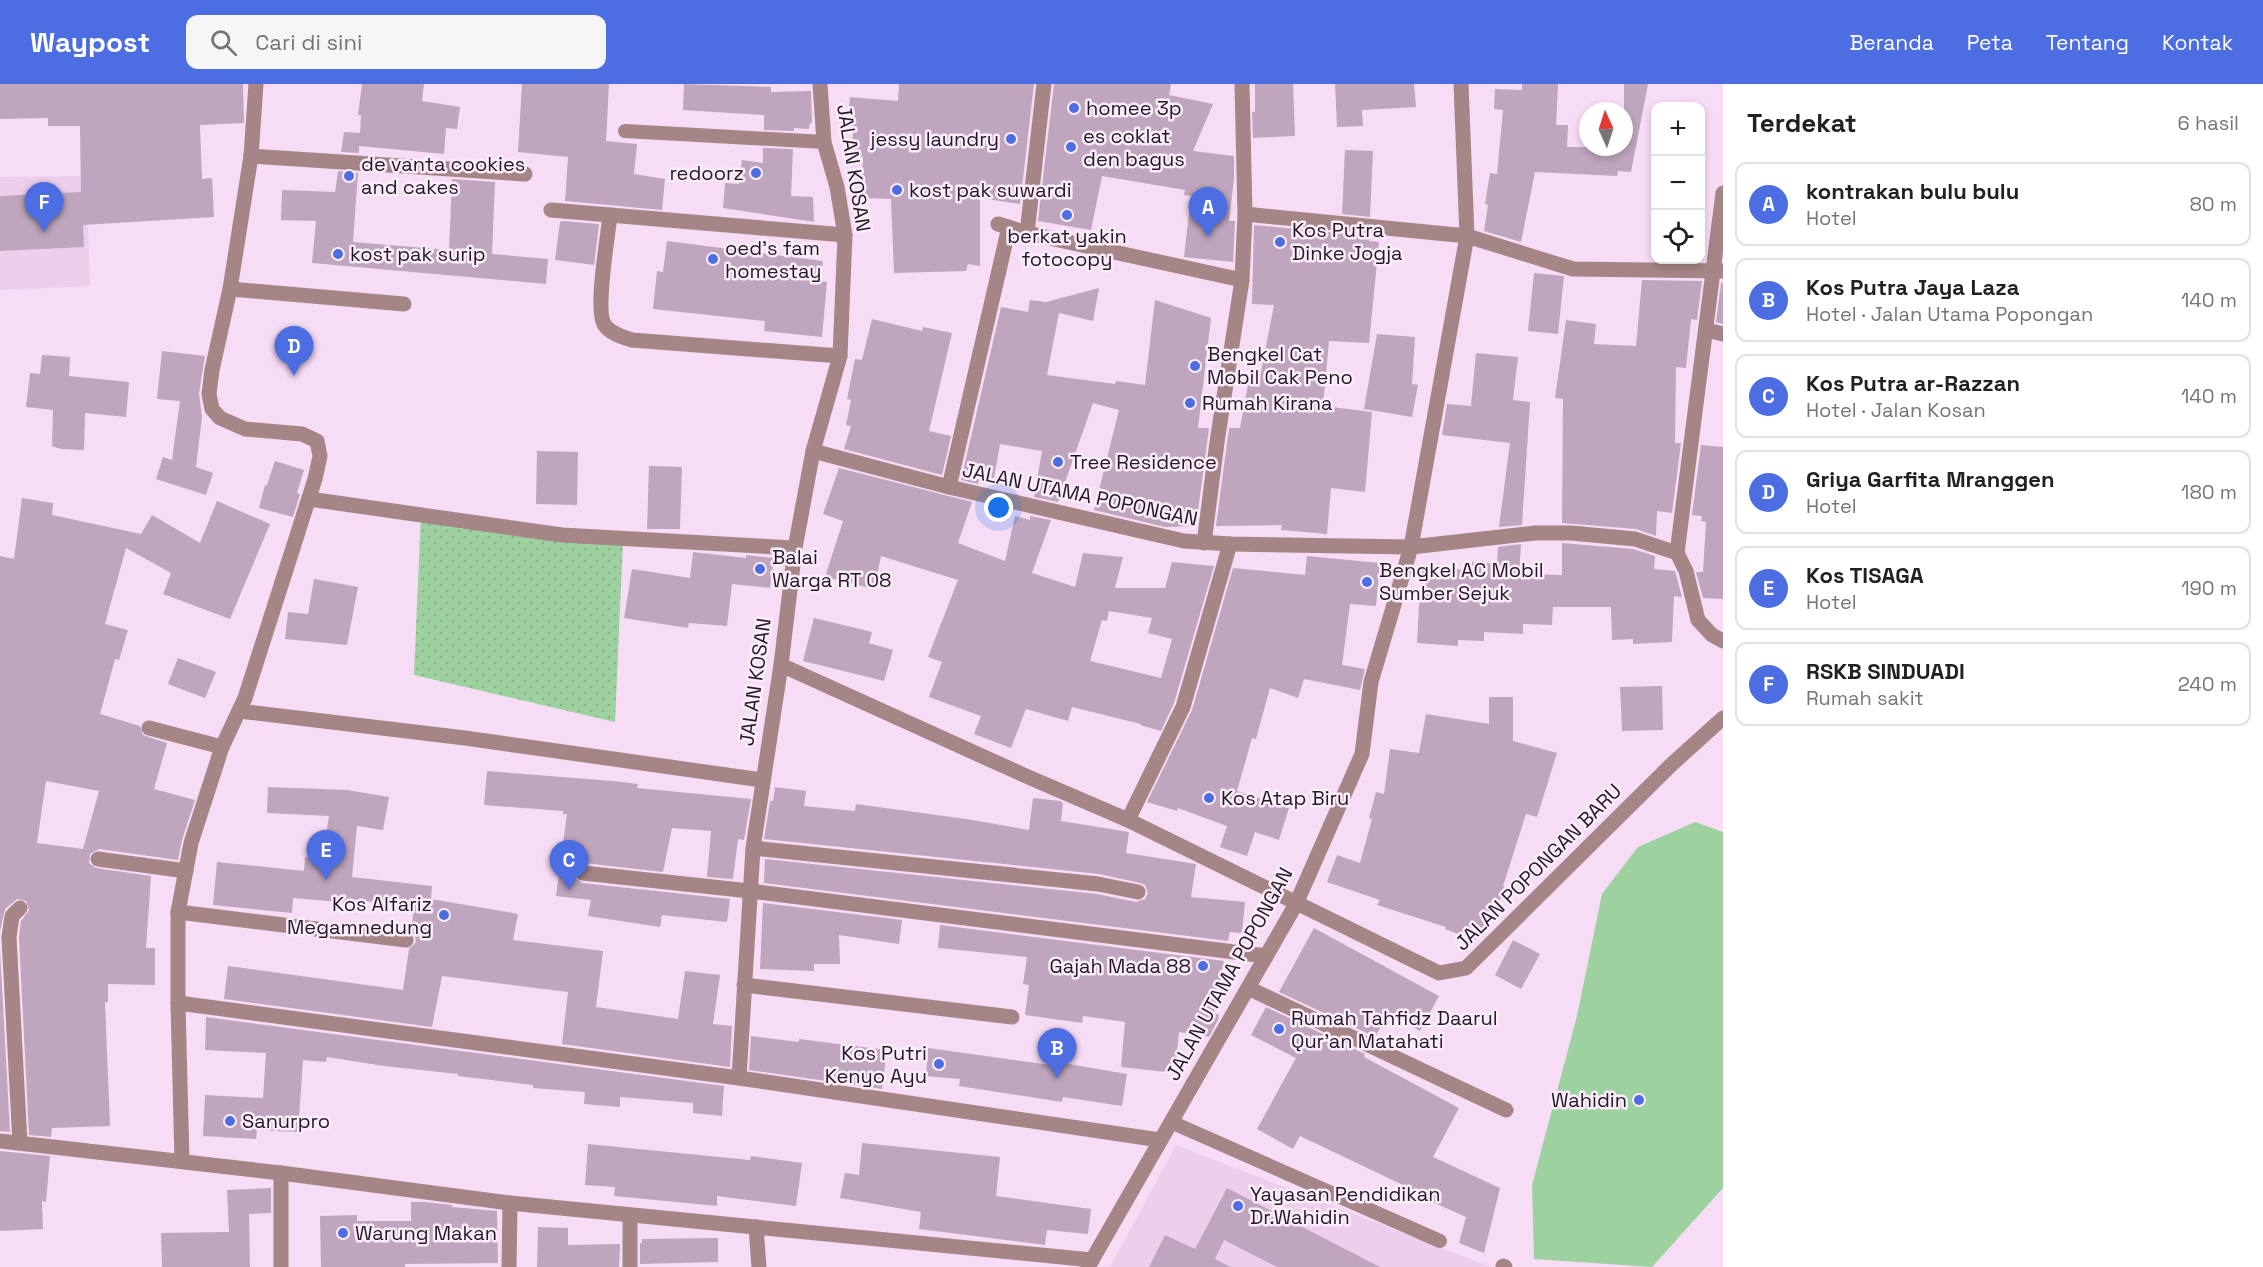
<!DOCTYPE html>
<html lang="id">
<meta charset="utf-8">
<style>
:root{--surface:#fff;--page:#f6f6f6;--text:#202124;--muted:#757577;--line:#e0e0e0;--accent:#4c6ee2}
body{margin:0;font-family:"Space Grotesk",sans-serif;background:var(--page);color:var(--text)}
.controls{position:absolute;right:18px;top:18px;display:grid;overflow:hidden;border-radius:12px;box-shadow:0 3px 9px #0003}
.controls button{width:54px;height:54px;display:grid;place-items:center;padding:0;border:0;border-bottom:2px solid var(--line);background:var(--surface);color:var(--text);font:30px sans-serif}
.compass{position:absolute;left:1579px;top:18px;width:54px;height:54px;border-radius:50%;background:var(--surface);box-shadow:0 3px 9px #0003;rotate:357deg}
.you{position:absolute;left:999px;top:424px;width:21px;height:21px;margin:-15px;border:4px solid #fff;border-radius:50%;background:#1a73e8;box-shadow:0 0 0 9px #1a73e833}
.badge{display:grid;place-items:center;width:39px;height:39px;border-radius:50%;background:var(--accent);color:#fff;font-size:20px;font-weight:700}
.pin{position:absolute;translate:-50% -50px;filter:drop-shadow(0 2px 3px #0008)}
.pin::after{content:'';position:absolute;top:32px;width:21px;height:18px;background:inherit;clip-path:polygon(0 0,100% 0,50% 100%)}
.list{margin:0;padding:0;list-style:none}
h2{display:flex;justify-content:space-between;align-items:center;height:78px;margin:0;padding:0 24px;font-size:26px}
h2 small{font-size:20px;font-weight:400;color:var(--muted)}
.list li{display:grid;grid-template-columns:39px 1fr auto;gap:18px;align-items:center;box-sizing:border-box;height:84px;margin:0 12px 12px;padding:0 12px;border:2px solid var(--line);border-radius:12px}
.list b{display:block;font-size:22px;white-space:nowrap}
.list p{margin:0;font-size:20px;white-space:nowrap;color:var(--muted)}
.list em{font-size:20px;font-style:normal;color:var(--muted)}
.icon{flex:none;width:33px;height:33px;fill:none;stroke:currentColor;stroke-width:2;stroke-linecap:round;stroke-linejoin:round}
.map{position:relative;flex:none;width:1723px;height:1183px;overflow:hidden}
header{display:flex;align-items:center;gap:36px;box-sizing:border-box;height:84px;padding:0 30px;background:var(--accent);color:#fff}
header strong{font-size:28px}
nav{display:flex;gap:33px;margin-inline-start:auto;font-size:21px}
.search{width:420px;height:54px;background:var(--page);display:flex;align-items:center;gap:15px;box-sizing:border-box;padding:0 21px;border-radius:12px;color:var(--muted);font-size:22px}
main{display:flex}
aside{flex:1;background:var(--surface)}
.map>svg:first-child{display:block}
.built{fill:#eeceed}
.grass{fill:url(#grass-dots)}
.garden{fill:#9dd1a0}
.building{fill:#bfa6be;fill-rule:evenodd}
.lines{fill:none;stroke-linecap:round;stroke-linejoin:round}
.service{stroke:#a58585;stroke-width:14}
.minor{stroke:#a58585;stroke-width:15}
.poi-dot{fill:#4c6ee2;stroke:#fdedfc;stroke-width:2}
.labels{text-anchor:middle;stroke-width:5;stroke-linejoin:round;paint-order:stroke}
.poi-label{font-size:20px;fill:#221922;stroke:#fdedfc;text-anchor:start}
.street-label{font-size:20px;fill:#221922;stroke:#fdedfc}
</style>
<header>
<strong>Waypost</strong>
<div class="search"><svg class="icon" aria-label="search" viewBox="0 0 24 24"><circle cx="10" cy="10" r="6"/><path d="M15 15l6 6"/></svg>Cari di sini</div>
<nav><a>Beranda</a><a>Peta</a><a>Tentang</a><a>Kontak</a></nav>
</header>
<main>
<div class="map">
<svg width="1723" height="1183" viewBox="0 0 1723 1183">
<defs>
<pattern id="grass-dots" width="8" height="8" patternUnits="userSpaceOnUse" patternTransform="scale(1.5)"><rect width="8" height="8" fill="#9dd1a0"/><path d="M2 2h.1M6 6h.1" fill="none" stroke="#87b38a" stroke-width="1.8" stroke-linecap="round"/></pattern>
</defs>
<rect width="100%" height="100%" fill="#f6dcf5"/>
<g class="built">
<polygon points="86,92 90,202 0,206 0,93"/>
<polygon points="1176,1061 1491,1183 1110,1183"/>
</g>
<polygon class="grass" points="421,430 623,456 615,638 414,591"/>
<polygon class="garden" points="1695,738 1723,748 1723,1104 1652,1183 1534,1175 1532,1101 1577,932 1602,810 1638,763"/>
<g class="building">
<polygon points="0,0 243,0 244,39 200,41 202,95 212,94 214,133 83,141 84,163 0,167 0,112 81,108 80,42 48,42 48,34 0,35"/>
<polygon points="362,0 424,0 422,17 460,23 457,45 446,44 444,70 359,62 359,69 341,68 344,48 360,49 361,31 358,31"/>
<polygon points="522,0 609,0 606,57 637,60 634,90 665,95 662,126 565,117 568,73 518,68"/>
<polygon points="684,0 771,3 771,8 811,7 812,39 810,39 809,45 794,44 794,47 764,46 764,31 683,26"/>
<polygon points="899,0 1034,0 1020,120 980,114 980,182 968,180 966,187 894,189 891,115 861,114 863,73 850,71 854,43 847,42 850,13 898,17"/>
<polygon points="1054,0 1171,0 1169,11 1213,20 1193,67 1234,72 1234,95 1229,137 1235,137 1233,178 1184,173 1191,112 1184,111 1185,106 1102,92 1091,146 1038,137"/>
<polygon points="1255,0 1293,0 1295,52 1253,54 1252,28 1255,28"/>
<polygon points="1335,0 1414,0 1416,23 1362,26 1363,42 1337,43"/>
<polygon points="1522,0 1558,0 1556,41 1568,41 1567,63 1624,63 1624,0 1648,0 1631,88 1618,87 1617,92 1535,88 1521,158 1484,147 1488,121 1485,120 1490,89 1497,90 1503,26 1494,25 1495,5 1522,6"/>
<polygon points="763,64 793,65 791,112 813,113 814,138 723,124 725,99 739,100 742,76 763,79"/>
<polygon points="1345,66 1373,67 1370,133 1342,130"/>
<polygon points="338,87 358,89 353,158 449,166 452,95 495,98 492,170 548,175 546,200 312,179 316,137 281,136 282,106 335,108"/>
<polygon points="563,137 599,140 594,181 555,176 560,138"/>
<polygon points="1254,141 1370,152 1369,157 1379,158 1369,259 1329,257 1323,322 1372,328 1365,408 1331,404 1327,450 1281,446 1282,441 1216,442 1229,344 1240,344 1248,301 1258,303 1274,221 1252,220"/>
<polygon points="667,157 823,177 820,197 827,198 822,253 764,247 765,237 653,225 657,187 663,188"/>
<polygon points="1534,189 1564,192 1558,250 1528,247"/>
<polygon points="1642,196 1702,197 1697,236 1691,235 1686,284 1676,283 1675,359 1681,359 1672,429 1657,427 1656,452 1636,445 1562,439 1563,315 1555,314 1566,236 1596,240 1594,260 1636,262"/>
<polygon points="1721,199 1723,199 1723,240 1716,238"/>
<polygon points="1099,204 1093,237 1059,229 1047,291 1115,300 1116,297 1145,301 1155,216 1211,234 1198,344 1209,344 1196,442 1165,443 1094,426 1119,326 1093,319 1058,418 1034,413 1042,367 1000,360 994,394 980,391 978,400 961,396 1001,223 1028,228 1030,216 1046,218"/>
<polygon points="872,235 922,247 923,243 952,249 929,347 951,352 942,391 844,365 851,342 846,341 851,316 847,315 855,275 862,276"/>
<polygon points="1377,250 1415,253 1412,300 1418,301 1412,333 1364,325"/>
<polygon points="162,267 205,272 199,309 202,333 196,383 213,389 206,411 156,395 163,373 172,376 180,317 157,315"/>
<polygon points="1476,269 1518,273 1513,316 1530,318 1522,441 1499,443 1510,359 1442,351 1447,320 1471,322"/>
<polygon points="42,271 70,273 69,292 129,298 126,333 85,329 84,366 61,365 52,362 53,326 26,323 30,289 40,290"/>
<polygon points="1701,361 1723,363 1723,515 1703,514 1696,488 1703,488 1706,438 1711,439 1701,437 1702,432 1692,431"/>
<polygon points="537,367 578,368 577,421 536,420"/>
<polygon points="275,377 304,386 297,409 300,410 293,433 259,424 265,401 267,401"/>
<polygon points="649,382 682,383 680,445 647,445"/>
<path d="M 839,384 L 972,418 L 958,459 L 1005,477 L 1015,432 L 1030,436 L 1030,432 L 1051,436 L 1032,489 L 1075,503 L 1083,469 L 1123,473 L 1115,504 L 1165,504 L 1172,478 L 1214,482 L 1174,619 L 1161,647 L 1140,641 L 1141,640 L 1072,623 L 1068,637 L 1026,625 L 1011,664 L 974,650 L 981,632 L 929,613 L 942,578 L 928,573 L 958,496 L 881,472 L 874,505 L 825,493 L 843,437 L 823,430 ZM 1109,527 L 1152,534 L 1148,549 L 1172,555 L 1161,594 L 1090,577 L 1102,536 L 1107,537 Z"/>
<path d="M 22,414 L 53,419 L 52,431 L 141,450 L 152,431 L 200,459 L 217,417 L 270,440 L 230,535 L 163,510 L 171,489 L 126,464 L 105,540 L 128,546 L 119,576 L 115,575 L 100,630 L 140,642 L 143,651 L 167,659 L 154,705 L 195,716 L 182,756 L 178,776 L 99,765 L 90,770 L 89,779 L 96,784 L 151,792 L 146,864 L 155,864 L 155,901 L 108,900 L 108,918 L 105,918 L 110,1042 L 52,1044 L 51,1053 L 29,1051 L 19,853 L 21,837 L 29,826 L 26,817 L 17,815 L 5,825 L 0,847 L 0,472 L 14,475 ZM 46,697 L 99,707 L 83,765 L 37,759 Z"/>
<polygon points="1562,459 1633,465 1655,472 1654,485 1675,487 1682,513 1674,512 1672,558 1633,560 1633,555 1612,556 1611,523 1553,523 1552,541 1523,540 1523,550 1484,548 1484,557 1458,556 1458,562 1417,559 1421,484 1472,486 1472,478 1497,480 1498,463 1521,460 1519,490 1562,491"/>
<polygon points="693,468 746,474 746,471 774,474 770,504 732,500 727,542 689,539 688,544 624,534 632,485 690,494"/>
<polygon points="1307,472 1380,479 1376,522 1350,520 1342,581 1365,585 1360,606 1304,595 1298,614 1270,604 1256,655 1252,654 1237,707 1289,724 1279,756 1255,748 1247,772 1220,763 1227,742 1178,724 1177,727 1147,718 1192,626 1233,484 1305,491"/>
<polygon points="314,495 358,503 347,561 285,555 288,528 308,530"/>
<polygon points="814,534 872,548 869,559 893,566 884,597 803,577"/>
<polygon points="178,574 216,588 205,614 168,600"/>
<polygon points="1662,602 1663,646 1622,647 1620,603"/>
<polygon points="1489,613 1513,613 1513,657 1557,669 1537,733 1526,730 1503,802 1507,804 1475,856 1445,845 1446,843 1377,821 1380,816 1327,798 1337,771 1360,779 1372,735 1369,734 1376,708 1384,710 1390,665 1419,669 1426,630 1489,640"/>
<polygon points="487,687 613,697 638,700 637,704 751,715 744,756 738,755 733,795 707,793 711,747 672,744 663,788 584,779 579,780 573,787 574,793 582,799 730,815 727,838 662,831 660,843 588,832 591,816 556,812 567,730 563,730 563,727 484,721"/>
<polygon points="268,703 347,706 389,713 383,746 357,742 352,793 432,802 431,815 518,830 513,856 603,867 596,923 678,935 685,887 720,891 713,940 732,942 730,983 562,960 568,908 442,892 432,943 224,915 228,882 403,906 409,865 416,858 415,852 411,848 414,823 350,815 350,819 293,814 292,829 213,821 217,778 304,787 305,773 322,775 329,732 267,729"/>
<polygon points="775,703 806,707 804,722 855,727 856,720 966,735 1029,746 1033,714 1060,717 1063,719 1061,737 1129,748 1126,769 1196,780 1191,813 1245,818 1242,849 1230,848 1228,857 764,799 765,775 1097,810 1136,818 1145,815 1148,809 1145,801 1140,799 1099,790 764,755 770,717 773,717"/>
<polygon points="763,819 902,836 899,860 839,851 840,880 814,880 814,887 760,885"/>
<polygon points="940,841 1224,877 1214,930 1219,930 1218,936 1209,953 1179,948 1175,989 1121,983 1125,938 1083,932 1082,939 1025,931 1029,901 1023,900 1027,873 938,864"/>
<polygon points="1314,844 1439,912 1420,947 1388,930 1375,953 1279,908"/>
<polygon points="1513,856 1540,870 1521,905 1495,891"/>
<polygon points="0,867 10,1048 0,1047"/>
<polygon points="1266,923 1365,970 1364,973 1459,1024 1433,1073 1500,1104 1484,1169 1459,1159 1466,1133 1401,1104 1403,1101 1300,1052 1293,1065 1257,1045 1296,974 1251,951"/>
<polygon points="206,933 724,1002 722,1032 693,1029 693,1019 620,1013 620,1023 584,1020 585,1008 533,1004 533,1001 458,992 458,990 384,982 327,973 326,978 303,976 298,1048 257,1046 256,1055 203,1052 205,1011 263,1014 266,969 205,966"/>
<polygon points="751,952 799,958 799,955 887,966 882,1005 749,986"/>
<polygon points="928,964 1051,981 1051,977 1127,990 1122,1022 1063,1013 1062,1018 959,1002 960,995 926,992"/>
<polygon points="862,1059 1000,1073 996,1112 1091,1125 1088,1150 1047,1146 1045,1161 919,1145 921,1128 840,1114 845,1089 859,1091"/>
<polygon points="588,1060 750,1076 751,1072 802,1079 796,1122 717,1112 717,1122 614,1112 615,1103 585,1101"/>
<polygon points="0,1067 50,1072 46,1118 42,1117 43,1145 0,1147"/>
<polygon points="271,1104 271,1129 249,1130 250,1183 162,1183 161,1149 229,1148 227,1106"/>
<polygon points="1227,1104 1380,1183 1277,1183 1224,1156 1215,1175 1231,1183 1149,1183 1165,1151 1195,1165"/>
<polygon points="411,1118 424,1118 452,1121 452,1123 497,1127 498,1179 405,1180 405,1183 321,1183 320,1132 357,1131 357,1137 411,1137"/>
<polygon points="538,1143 568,1144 568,1161 620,1160 619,1183 537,1183"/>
<polygon points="718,1154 718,1178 640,1180 640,1159 642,1159 642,1155"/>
</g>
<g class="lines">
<g class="service">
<polyline points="625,47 824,58"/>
<polyline points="1171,1038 1440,1157"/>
</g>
<g class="minor">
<polyline points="251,72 525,90"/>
<polyline points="551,126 845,151"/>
<polyline points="1245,130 1467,152 1573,185 1723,187"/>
<path d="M 610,131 C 608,153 595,224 604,240 C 609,249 622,253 632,256 L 840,272"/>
<polyline points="998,140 1027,149 1242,196"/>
<polyline points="1027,149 1044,0"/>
<polyline points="230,205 404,220"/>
<polyline points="1706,246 1723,250"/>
<polyline points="813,367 949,403 1184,457 1230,460 1411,463 1535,449 1571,449 1635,455 1677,469 1686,487 1698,536 1712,551 1723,557"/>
<polyline points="949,403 1009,143"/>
<polyline points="309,415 562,451 795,464"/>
<polyline points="1204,459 1217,358 1242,196 1245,130 1242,0"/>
<polyline points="1677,469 1723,109"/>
<polyline points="781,581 1026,692 1128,736 1439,889 1466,884 1672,680 1723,634"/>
<polyline points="239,627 465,654 762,696"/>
<polyline points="149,644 222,663"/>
<polyline points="1128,736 1183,623 1230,460"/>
<polyline points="753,764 1098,800 1138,808"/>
<polyline points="98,775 186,787"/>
<polyline points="583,789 750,807 1266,872"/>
<polyline points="178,828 406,856"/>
<polyline points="744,901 1012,933"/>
<polyline points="1248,904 1506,1026"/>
<polyline points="178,919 739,994 1160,1056"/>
<polyline points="739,994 753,764 781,581 795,464 813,367 840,272 845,151 837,103 824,58 820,0"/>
<polyline points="0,1057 281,1089 510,1119 1092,1176"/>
<polyline points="20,1059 9,853 12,832 20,824"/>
<polyline points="182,1077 178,919 178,828 191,759 222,663 245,614 315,395 320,372 317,357 302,350 245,345 220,334 212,325 209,310 212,286 230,205 251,72 256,0"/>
<polyline points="281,1089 281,1183"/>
<polyline points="630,1131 630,1183"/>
<polyline points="756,1143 759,1183"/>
<polyline points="1503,1182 1505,1183"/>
<polyline points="509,1183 510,1119"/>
<polyline points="1088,1183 1296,820 1362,670 1371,598 1411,463 1467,152 1461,0"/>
</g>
</g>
<g class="poi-dot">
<circle cx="1074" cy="24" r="6"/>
<circle cx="1011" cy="55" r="6"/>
<circle cx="1071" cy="63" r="6"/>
<circle cx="756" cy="89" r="6"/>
<circle cx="349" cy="92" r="6"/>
<circle cx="897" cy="106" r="6"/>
<circle cx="1067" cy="131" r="6"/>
<circle cx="1280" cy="158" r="6"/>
<circle cx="338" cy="170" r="6"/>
<circle cx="713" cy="175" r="6"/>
<circle cx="1195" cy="282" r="6"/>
<circle cx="1190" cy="319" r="6"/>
<circle cx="1058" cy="378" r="6"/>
<circle cx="760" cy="485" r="6"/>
<circle cx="1367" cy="498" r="6"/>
<circle cx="1209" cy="714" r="6"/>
<circle cx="444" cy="831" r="6"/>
<circle cx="1203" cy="882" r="6"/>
<circle cx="1279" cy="945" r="6"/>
<circle cx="939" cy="980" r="6"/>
<circle cx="1639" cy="1016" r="6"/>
<circle cx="230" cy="1037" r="6"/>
<circle cx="1238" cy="1122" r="6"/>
<circle cx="343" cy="1149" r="6"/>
</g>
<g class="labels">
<g class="poi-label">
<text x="1086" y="31">homee 3p</text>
<text x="1083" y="59">es coklat<tspan x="1083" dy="23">den bagus</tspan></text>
<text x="999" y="62" text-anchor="end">jessy laundry</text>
<text x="361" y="87">de vanta cookies<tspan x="361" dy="23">and cakes</tspan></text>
<text x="744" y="96" text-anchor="end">redoorz</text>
<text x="909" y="113">kost pak suwardi</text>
<text x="1292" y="153">Kos Putra<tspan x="1292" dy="23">Dinke Jogja</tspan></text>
<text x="1067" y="159" text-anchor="middle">berkat yakin<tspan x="1067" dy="23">fotocopy</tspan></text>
<text x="725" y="171">oed's fam<tspan x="725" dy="23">homestay</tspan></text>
<text x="350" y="177">kost pak surip</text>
<text x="1207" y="277">Bengkel Cat<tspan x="1207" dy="23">Mobil Cak Peno</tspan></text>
<text x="1202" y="326">Rumah Kirana</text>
<text x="1070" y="385">Tree Residence</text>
<text x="772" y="480">Balai<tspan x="772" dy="23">Warga RT 08</tspan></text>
<text x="1379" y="493">Bengkel AC Mobil<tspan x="1379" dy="23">Sumber Sejuk</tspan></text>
<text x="1221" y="721">Kos Atap Biru</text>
<text x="432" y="827" text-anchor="end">Kos Alfariz<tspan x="432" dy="23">Megamnedung</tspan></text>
<text x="1191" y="889" text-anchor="end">Gajah Mada 88</text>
<text x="1291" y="941">Rumah Tahfidz Daarul<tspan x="1291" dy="23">Qur'an Matahati</tspan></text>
<text x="927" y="976" text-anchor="end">Kos Putri<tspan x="927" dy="23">Kenyo Ayu</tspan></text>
<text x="1627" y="1023" text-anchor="end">Wahidin</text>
<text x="242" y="1044">Sanurpro</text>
<text x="1250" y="1117">Yayasan Pendidikan<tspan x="1250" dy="23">Dr.Wahidin</tspan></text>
<text x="355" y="1156">Warung Makan</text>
</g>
<g class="street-label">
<text transform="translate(854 84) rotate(81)" y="7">JALAN KOSAN</text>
<text transform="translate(1080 410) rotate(12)" y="7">JALAN UTAMA POPONGAN</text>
<text transform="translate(755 598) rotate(-82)" y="7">JALAN KOSAN</text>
<text transform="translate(1538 783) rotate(-45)" y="7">JALAN POPONGAN BARU</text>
<text transform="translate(1229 890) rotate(-61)" y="7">JALAN UTAMA POPONGAN</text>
</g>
</g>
</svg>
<div class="controls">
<button>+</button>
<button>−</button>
<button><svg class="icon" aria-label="locate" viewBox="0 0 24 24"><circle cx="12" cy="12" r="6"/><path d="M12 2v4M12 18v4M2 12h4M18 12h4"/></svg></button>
</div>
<svg class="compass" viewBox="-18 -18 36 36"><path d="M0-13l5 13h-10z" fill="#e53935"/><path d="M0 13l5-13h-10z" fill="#757577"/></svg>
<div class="you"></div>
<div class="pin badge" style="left:1208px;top:153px">A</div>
<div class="pin badge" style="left:1057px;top:994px">B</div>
<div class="pin badge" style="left:569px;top:806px">C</div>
<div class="pin badge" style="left:294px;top:292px">D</div>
<div class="pin badge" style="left:326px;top:796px">E</div>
<div class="pin badge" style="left:44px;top:148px">F</div>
</div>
<aside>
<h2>Terdekat<small>6 hasil</small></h2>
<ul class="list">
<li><span class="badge">A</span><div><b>kontrakan bulu bulu</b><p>Hotel</p></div><em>80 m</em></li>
<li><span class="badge">B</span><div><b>Kos Putra Jaya Laza</b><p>Hotel · Jalan Utama Popongan</p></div><em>140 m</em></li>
<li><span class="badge">C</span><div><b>Kos Putra ar-Razzan</b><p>Hotel · Jalan Kosan</p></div><em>140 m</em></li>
<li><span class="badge">D</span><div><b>Griya Garfita Mranggen</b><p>Hotel</p></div><em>180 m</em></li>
<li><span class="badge">E</span><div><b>Kos TISAGA</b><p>Hotel</p></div><em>190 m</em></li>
<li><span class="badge">F</span><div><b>RSKB SINDUADI</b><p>Rumah sakit</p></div><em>240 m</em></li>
</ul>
</aside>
</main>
